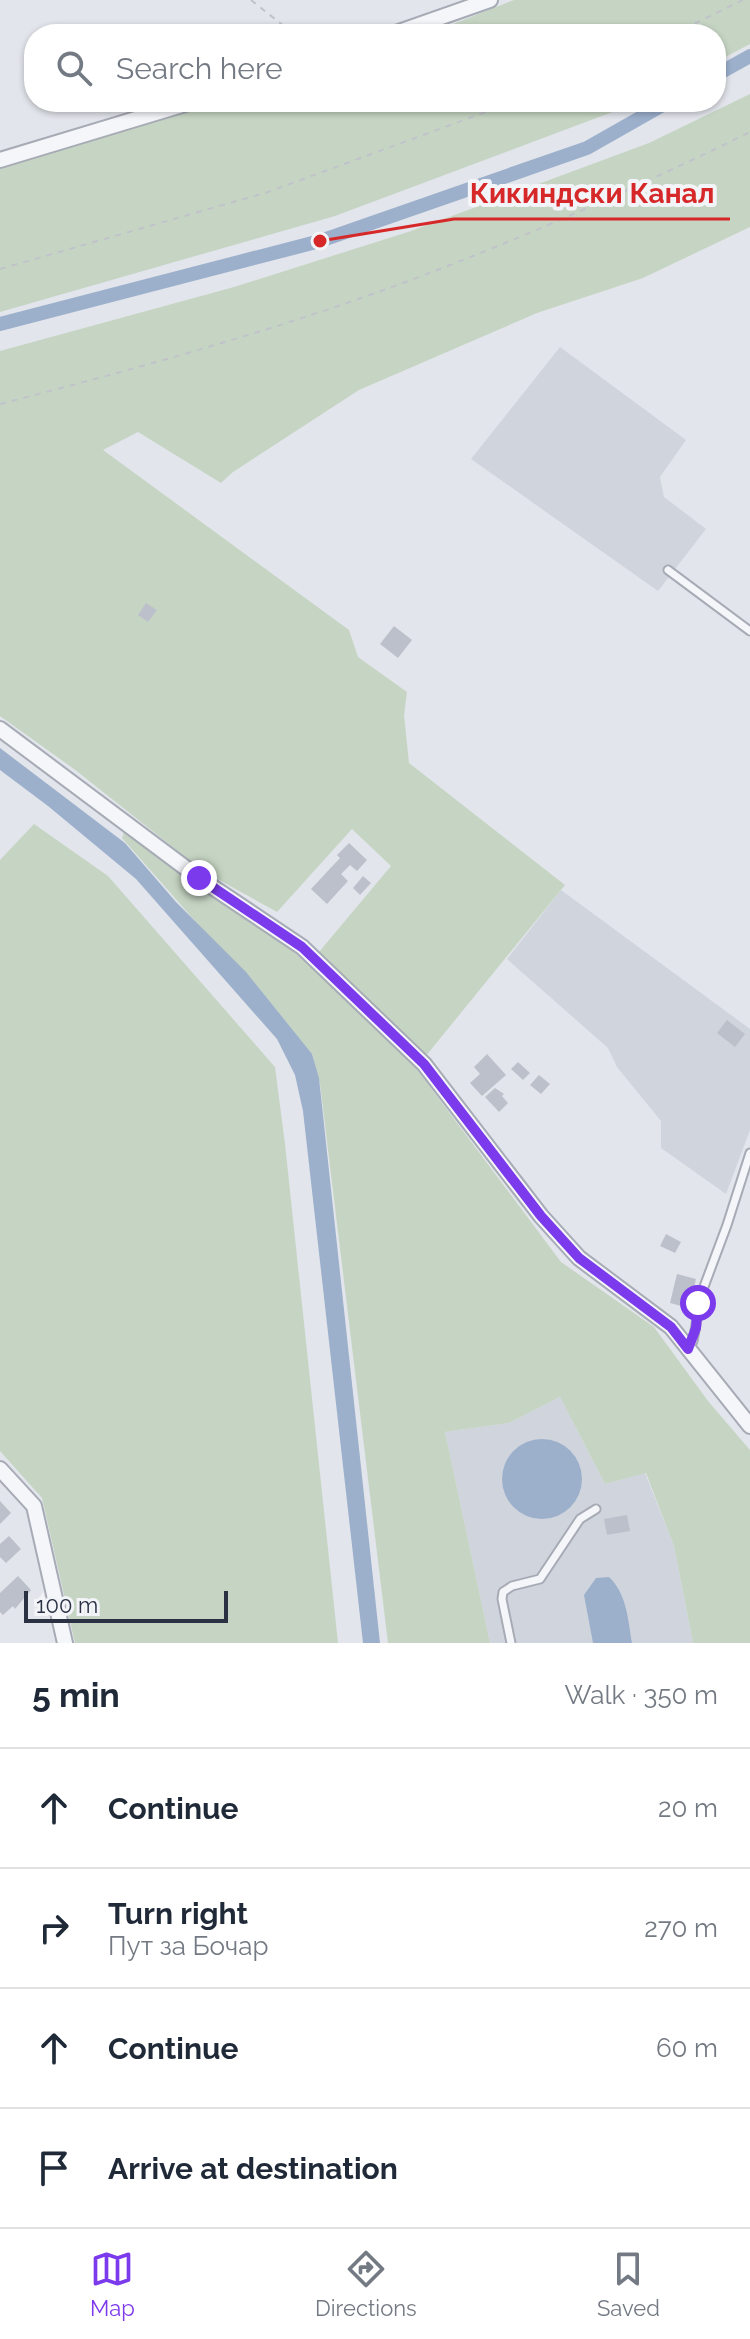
<!DOCTYPE html>
<meta charset="utf-8">
<style>
:root{--surface:#fff;--page:#f2f2f3;--text:#1f2937;--muted:#747a83;--line:#e0e1e3;--accent:#7c3aed}
body{margin:0;font-family:Raleway,sans-serif;background:var(--page);color:var(--text)}
.scale{position:absolute;left:24px;bottom:20px;width:204px;box-sizing:border-box;padding-left:8px;border:4px solid #293143;border-top:0;font-size:22px;line-height:28px;white-space:nowrap;color:#293143;-webkit-text-stroke:6px #f2f4f8;paint-order:stroke}
.stop{position:absolute;width:24px;height:24px;margin:-18px;border:6px solid #7c3aed;border-radius:50%;background:#fff}
.stop.end{background:#7c3aed;border-color:#fff;box-shadow:0 2px 8px #0008}
.list{margin:0;padding:0;list-style:none}
h2{display:flex;justify-content:space-between;align-items:center;height:104px;margin:0;padding:0 32px;font-size:34px}
h2 small{font-size:26px;font-weight:400;color:var(--muted)}
.list li{display:grid;grid-template-columns:52px 1fr auto;gap:24px;align-items:center;box-sizing:border-box;height:120px;padding:0 32px;border-top:2px solid var(--line)}
.list b{display:block;font-size:30px;white-space:nowrap}
.list p{margin:0;font-size:26px;white-space:nowrap;color:var(--muted)}
.list em{font-size:26px;font-style:normal;color:var(--muted)}
.icon{flex:none;width:44px;height:44px;fill:none;stroke:currentColor;stroke-width:2;stroke-linecap:round;stroke-linejoin:round}
.map{position:relative;flex:none;width:750px;height:1643px;overflow:hidden}
.search{position:absolute;background:var(--surface);box-shadow:0 2px 6px #0004;left:24px;right:24px;top:24px;height:88px;display:flex;align-items:center;gap:20px;box-sizing:border-box;padding:0 28px;border-radius:32px;color:var(--muted);font-size:30px}
.sheet{height:584px;background:var(--surface)}
nav{display:flex;justify-content:space-around;align-items:center;box-sizing:border-box;height:112px;border-top:2px solid var(--line);background:var(--surface);font-size:22px;color:var(--muted)}
nav a{display:grid;justify-items:center;gap:4px}
nav .on{color:var(--accent)}
.map>svg:first-child{display:block}
.built{fill:#d0d4dd}
.green{fill:#c6d5c3}
.water{fill:#9cb0cc}
.lines{fill:none;stroke-linecap:round;stroke-linejoin:round}
.canal{stroke:#9cb0cc;stroke-width:14}
.building{fill:#bcc0cb}
.service-casing{stroke:#a7abb5;stroke-width:11}
.minor-casing{stroke:#a7abb5;stroke-width:18}
.path{stroke:#c0c3ca;stroke-width:2;stroke-dasharray:6 6;stroke-linecap:butt}
.service{stroke:#f5f6f9;stroke-width:7}
.minor{stroke:#f5f6f9;stroke-width:14}
.route{stroke:#7c3aed;stroke-width:10}
.leader{fill:none;stroke:#d62828;stroke-width:3}
.callout-dot{fill:#d62828;stroke:#f2f4f8;stroke-width:3}
.callout-label{font-size:28px;text-anchor:middle;font-weight:bold;fill:#d62828;stroke:#f2f4f8;stroke-width:8;stroke-linejoin:round;paint-order:stroke}
</style>
<div class="map">
<svg width="750" height="1643" viewBox="0 0 750 1643">
<rect width="100%" height="100%" fill="#e2e5eb"/>
<g class="built">
<polygon points="560,347 686,440 660,477 664,497 706,529 658,591 471,459"/>
<polygon points="561,890 750,1029 750,1130 726,1194 661,1148 661,1121 617,1067 608,1048 507,959"/>
<polygon points="560,1397 605,1484 645,1473 674,1546 693,1643 490,1643 445,1432 509,1423"/>
</g>
<g class="green">
<polygon points="514,0 750,0 750,44 716,62 716,34 428,34"/>
<polygon points="750,94 750,227 643,278 537,313 359,390 233,472 221,483 138,432 103,450 349,630 358,657 407,692 404,715 409,763 565,885 425,1057 319,952 391,866 352,829 277,912 203,871 74,769 0,716 0,351 234,287 411,231 649,143"/>
<polygon points="212,102 639,102 335,216 0,312 0,168"/>
<polygon points="34,824 108,876 275,1067 285,1144 338,1643 75,1643 42,1498 0,1451 0,860"/>
<polygon points="125,830 193,884 283,942 407,1056 561,1262 654,1327 708,1401 750,1450 750,1643 693,1643 674,1546 646,1473 605,1484 560,1397 509,1423 445,1432 490,1643 388,1643 320,1084 312,1054 122,838"/>
</g>
<g class="water">
<polygon points="0,748 125,843 176,902 246,972 312,1054 319,1078 380,1643 363,1643 303,1111 295,1075 277,1039 136,879 48,806 0,770"/>
<circle cx="542" cy="1479" r="40"/>
<path d="M 609,1577 C 627,1594 628,1620 632,1643 L 593,1643 L 584,1595 L 596,1578 Z"/>
</g>
<g class="lines">
<g class="canal">
<polyline points="716,75 750,56"/>
<polyline points="0,324 320,241 587,148 668,102"/>
</g>
</g>
<g class="building">
<polygon points="146,603 157,610 148,622 138,615"/>
<polygon points="394,626 412,640 398,658 380,644"/>
<polygon points="349,843 367,860 357,871 350,865 341,874 348,881 327,904 311,889 340,858 337,855"/>
<polygon points="363,876 371,883 360,895 353,888"/>
<polygon points="727,1020 745,1034 735,1047 717,1033"/>
<polygon points="487,1054 506,1075 482,1096 470,1083 480,1074 474,1067"/>
<polygon points="518,1062 530,1073 523,1080 511,1069"/>
<polygon points="539,1075 550,1084 541,1094 530,1085"/>
<polygon points="495,1088 504,1094 502,1096 508,1103 499,1112 485,1097"/>
<polygon points="666,1234 681,1242 675,1253 660,1246"/>
<polygon points="677,1274 696,1279 689,1308 670,1303"/>
<polygon points="0,1501 11,1513 0,1524"/>
<polygon points="627,1515 630,1531 607,1535 604,1519"/>
<polygon points="9,1536 21,1549 6,1563 0,1557 0,1544"/>
<polygon points="18,1576 31,1590 15,1609 13,1606 3,1615 0,1612 0,1593"/>
</g>
<g class="lines">
<defs>
<g id="service">
<polyline points="668,570 750,631"/>
<polyline points="689,1349 693,1341 702,1292 727,1225 750,1153"/>
<polyline points="511,1643 502,1599 503,1592 512,1586 540,1579 580,1519 596,1509"/>
</g>
<g id="minor">
<polyline points="393,34 490,0"/>
<polyline points="0,160 192,102"/>
<polyline points="0,729 199,878 302,947 424,1064 541,1216 579,1258 671,1327 750,1426"/>
<polyline points="0,1469 34,1506 65,1643"/>
</g>
</defs>
<use href="#service" class="service-casing"/>
<use href="#minor" class="minor-casing"/>
<g class="path">
<polyline points="251,0 294,34"/>
<polyline points="673,34 743,0"/>
<polyline points="0,269 268,192 513,102"/>
<path d="M 0,404 C 139,368 277,330 411,280 C 526,237 640,186 750,132"/>
</g>
<use href="#service" class="service"/>
<use href="#minor" class="minor"/>
</g>
<g class="lines">
<polyline class="route" points="199,878 302,947 424,1064 541,1216 579,1258 671,1327 688,1349 696,1328 698,1303"/>
</g>
<path class="leader" d="M320 241L454 219H730"/>
<circle class="callout-dot" cx="320" cy="241" r="8"/>
<g class="callout-label">
<text x="592" y="203">Кикиндски Канал</text>
</g>
</svg>
<div class="scale">100 m</div>
<div class="stop" style="left:698px;top:1303px"></div>
<div class="stop end" style="left:199px;top:878px"></div>
<div class="search"><svg class="icon" aria-label="search" viewBox="0 0 24 24"><circle cx="10" cy="10" r="6"/><path d="M15 15l6 6"/></svg>Search here</div>
</div>
<section class="sheet">
<h2>5 min<small>Walk · 350 m</small></h2>
<ul class="list">
<li><svg class="icon" aria-label="ahead" viewBox="0 0 24 24"><path d="M12 20V5M6 11l6-6 6 6"/></svg><div><b>Continue</b></div><em>20 m</em></li>
<li><svg class="icon" aria-label="right" viewBox="0 0 24 24"><path d="M7 20v-9h11M14 6l5 5-5 5"/></svg><div><b>Turn right</b><p>Пут за Бочар</p></div><em>270 m</em></li>
<li><svg class="icon" aria-label="ahead" viewBox="0 0 24 24"><path d="M12 20V5M6 11l6-6 6 6"/></svg><div><b>Continue</b></div><em>60 m</em></li>
<li><svg class="icon" aria-label="arrive" viewBox="0 0 24 24"><path d="M6 21V4h12l-3 4 3 4H6"/></svg><div><b>Arrive at destination</b></div></li>
</ul>
</section>
<nav>
<a class="on"><svg class="icon" aria-label="map" viewBox="0 0 24 24"><path d="M3 6l6-2 6 2 6-2v14l-6 2-6-2-6 2zM9 4v14M15 6v14"/></svg>Map</a>
<a><svg class="icon" aria-label="directions" viewBox="0 0 24 24"><path d="M12 3l9 9-9 9-9-9zM9 14v-3h6M13 9l2 2-2 2"/></svg>Directions</a>
<a><svg class="icon" aria-label="saved" viewBox="0 0 24 24"><path d="M7 4h10v16l-5-4-5 4z"/></svg>Saved</a>
</nav>
